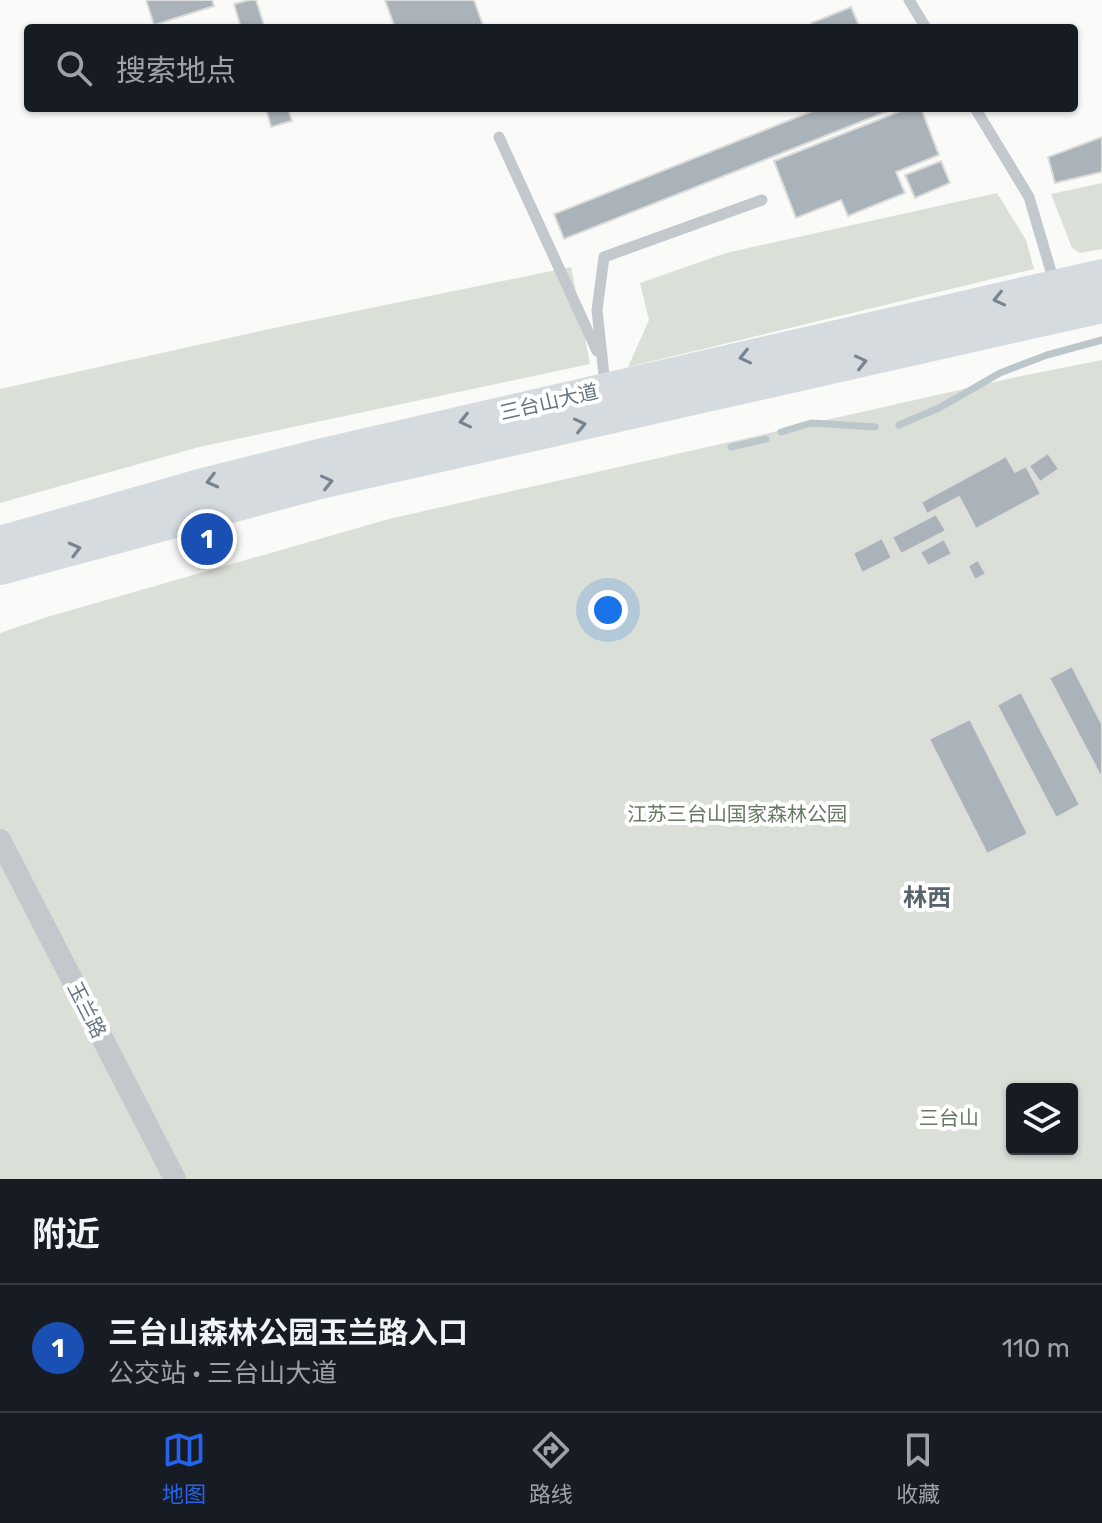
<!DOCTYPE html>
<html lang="zh">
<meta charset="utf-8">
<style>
:root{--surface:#171b24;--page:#20242c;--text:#f1f3f6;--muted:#9ea1a6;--line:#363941;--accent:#2563eb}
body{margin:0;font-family:Rubik,"Noto Sans SC",sans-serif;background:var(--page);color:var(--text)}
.controls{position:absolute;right:24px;bottom:24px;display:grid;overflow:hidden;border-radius:8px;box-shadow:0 2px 6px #0004}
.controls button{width:72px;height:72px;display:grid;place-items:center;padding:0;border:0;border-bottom:2px solid var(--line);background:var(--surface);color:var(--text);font:40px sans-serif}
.you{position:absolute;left:608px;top:610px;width:28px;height:28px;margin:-20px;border:6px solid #fff;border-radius:50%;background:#1a73e8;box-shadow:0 0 0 12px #1a73e833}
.badge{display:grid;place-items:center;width:52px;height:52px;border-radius:50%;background:var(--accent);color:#fff;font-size:26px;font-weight:700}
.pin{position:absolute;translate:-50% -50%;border:4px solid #fff;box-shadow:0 2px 8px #0006}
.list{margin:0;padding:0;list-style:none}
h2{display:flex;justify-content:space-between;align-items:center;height:104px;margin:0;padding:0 32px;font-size:34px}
h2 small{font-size:26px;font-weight:400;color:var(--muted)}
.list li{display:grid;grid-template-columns:52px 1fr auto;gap:24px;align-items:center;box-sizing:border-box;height:128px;padding:0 32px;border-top:2px solid var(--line)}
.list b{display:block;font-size:30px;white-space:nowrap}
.list p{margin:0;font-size:26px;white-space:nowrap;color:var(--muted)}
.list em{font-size:26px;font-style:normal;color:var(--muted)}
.icon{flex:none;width:44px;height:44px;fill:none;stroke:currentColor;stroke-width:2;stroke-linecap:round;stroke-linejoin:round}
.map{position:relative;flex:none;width:1102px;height:1179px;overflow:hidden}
.search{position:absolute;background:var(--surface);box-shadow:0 2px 6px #0004;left:24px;right:24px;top:24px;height:88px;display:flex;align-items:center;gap:20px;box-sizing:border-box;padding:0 28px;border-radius:8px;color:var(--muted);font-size:30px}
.sheet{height:232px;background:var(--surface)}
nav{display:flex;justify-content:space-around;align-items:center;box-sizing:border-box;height:112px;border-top:2px solid var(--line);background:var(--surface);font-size:22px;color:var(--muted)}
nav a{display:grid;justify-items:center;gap:4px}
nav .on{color:var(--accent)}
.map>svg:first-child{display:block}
.green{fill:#dadfd7;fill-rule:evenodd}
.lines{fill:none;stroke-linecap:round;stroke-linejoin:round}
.stream{stroke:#bbc7cb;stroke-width:7}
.building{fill:#aab3b9;stroke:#dcdcda;stroke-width:2}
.service{stroke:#c3c8cc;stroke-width:11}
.minor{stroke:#c3c8cc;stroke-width:22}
.secondary{stroke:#d6dbdf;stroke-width:32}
.oneway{stroke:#768591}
.labels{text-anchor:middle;stroke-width:8;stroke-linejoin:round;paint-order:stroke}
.street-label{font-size:20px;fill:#657683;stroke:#fff}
.park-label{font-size:20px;fill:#687a64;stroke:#fff}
.quarter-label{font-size:24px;font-weight:bold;fill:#57646e;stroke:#fff}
</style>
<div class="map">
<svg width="1102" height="1179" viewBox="0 0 1102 1179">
<rect width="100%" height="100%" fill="#fafaf8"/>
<g class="green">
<polygon points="1102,183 1102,249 1080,253 1072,248 1051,194"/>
<polygon points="997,193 1026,240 1034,269 628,367 649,320 640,283 726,253"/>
<polygon points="571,267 590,364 199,447 0,503 0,389 288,325"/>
<path d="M 1102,360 L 1102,1179 L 0,1179 L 0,633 L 47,617 L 389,519 L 1021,376 ZM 1012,1089 L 1072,1089 L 1072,1149 L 1012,1149 Z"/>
</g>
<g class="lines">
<g class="stream">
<polyline points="899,425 939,408 1000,373 1047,355 1102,340"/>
<polyline points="781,432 811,423 875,427"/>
<polyline points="731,447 766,439"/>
</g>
</g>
<g class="building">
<polygon points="146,0 212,0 214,6 154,25"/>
<polygon points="249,0 256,0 265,28 273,25 274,28 241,28 234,4"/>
<polygon points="385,0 474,0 484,28 395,28"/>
<polygon points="851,7 860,28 813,28 811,23"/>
<polygon points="266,108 288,108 292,121 271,127"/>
<polygon points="820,108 896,108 564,239 554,214"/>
<polygon points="908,108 921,108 939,155 896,172 905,193 848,216 841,200 796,218 774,161"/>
<polygon points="1102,137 1102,172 1055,183 1048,157"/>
<polygon points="941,161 950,183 915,198 905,175"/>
<polygon points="1048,453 1059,469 1040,482 1029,466"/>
<polygon points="1006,456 1015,472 1026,466 1041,494 976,529 959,497 927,514 921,502"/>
<polygon points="936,514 946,531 901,554 892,537"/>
<polygon points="882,538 892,558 862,573 853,553"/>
<polygon points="944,539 952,554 928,566 920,552"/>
<polygon points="978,560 986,574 975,580 968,566"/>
<polygon points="1072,666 1102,724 1102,779 1049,678"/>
<polygon points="1021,692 1080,805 1056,818 997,705"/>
<polygon points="970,719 1028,834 987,854 929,739"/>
</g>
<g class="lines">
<g class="service">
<polyline points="909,0 926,28"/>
<polyline points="975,108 1029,197 1055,285"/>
<polyline points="499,137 597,351"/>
<polyline points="605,384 597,310 604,257 762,200"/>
</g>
<polyline class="minor" points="0,840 175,1179"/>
<g class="secondary">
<polyline points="0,542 207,483 323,454 1102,275"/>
<polyline points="0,569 316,484 1102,307"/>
</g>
</g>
<defs><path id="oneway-chevron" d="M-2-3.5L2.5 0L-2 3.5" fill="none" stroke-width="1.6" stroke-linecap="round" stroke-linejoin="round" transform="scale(2)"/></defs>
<g class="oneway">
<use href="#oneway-chevron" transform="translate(999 299) rotate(167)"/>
<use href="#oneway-chevron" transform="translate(745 357) rotate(167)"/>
<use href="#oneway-chevron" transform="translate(861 362) rotate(-13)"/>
<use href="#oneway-chevron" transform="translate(465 421) rotate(167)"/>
<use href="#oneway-chevron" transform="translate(580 425) rotate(-13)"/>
<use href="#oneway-chevron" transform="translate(212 481) rotate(166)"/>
<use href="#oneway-chevron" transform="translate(327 482) rotate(-13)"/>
<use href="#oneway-chevron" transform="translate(75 549) rotate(-15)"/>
</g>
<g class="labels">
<g class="street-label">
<text transform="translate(549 402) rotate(-13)" y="7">三台山大道</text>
<text transform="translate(87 1010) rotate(63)" y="7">玉兰路</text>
</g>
<g class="park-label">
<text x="737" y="821">江苏三台山国家森林公园</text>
<text x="949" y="1125">三台山</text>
</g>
<g class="quarter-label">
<text x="927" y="906">林西</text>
</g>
</g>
</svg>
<div class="controls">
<button><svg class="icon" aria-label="layers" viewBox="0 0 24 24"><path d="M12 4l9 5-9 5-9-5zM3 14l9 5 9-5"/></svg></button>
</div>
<div class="you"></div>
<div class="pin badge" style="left:207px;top:539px;background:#1a4fb4">1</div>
<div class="search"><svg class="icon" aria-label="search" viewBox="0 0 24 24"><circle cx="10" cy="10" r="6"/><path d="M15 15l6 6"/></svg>搜索地点</div>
</div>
<section class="sheet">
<h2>附近<small></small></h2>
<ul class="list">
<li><span class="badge" style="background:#1a4fb4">1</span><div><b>三台山森林公园玉兰路入口</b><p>公交站 · 三台山大道</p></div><em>110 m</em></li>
</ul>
</section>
<nav>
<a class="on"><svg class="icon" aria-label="map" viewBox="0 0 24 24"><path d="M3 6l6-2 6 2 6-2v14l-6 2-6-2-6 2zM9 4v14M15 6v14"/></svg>地图</a>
<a><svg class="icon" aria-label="directions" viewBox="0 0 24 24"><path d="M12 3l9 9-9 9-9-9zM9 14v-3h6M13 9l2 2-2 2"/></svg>路线</a>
<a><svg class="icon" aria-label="saved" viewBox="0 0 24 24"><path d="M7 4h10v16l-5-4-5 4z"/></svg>收藏</a>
</nav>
